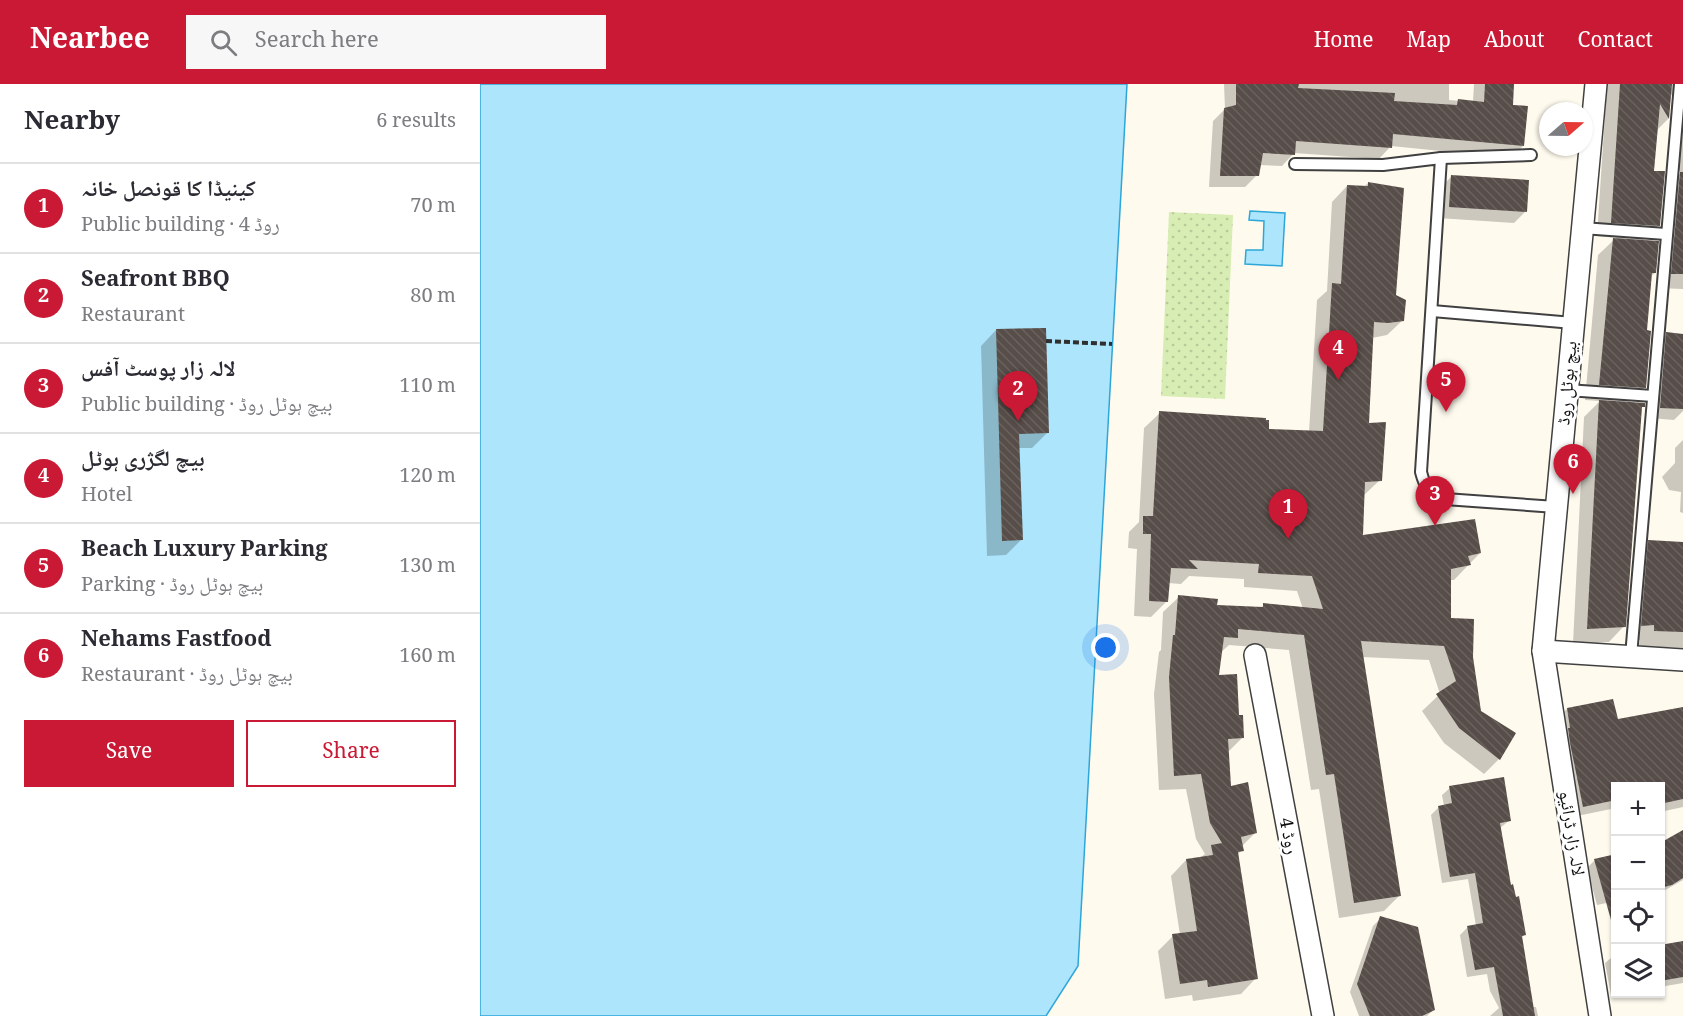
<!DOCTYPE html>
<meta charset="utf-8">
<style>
:root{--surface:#fff;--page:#f7f7f7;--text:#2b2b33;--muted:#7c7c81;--line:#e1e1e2;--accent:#ca1934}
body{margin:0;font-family:Georgia,"Noto Naskh Arabic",serif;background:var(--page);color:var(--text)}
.controls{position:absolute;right:18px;bottom:18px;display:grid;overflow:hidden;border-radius:0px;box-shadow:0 2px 4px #0004}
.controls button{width:54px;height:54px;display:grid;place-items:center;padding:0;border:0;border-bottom:2px solid var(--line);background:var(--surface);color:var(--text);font:30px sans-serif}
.compass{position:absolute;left:1059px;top:18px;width:54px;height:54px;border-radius:50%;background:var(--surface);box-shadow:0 2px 4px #0004;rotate:70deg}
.you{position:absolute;left:626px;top:564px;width:21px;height:21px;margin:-15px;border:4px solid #fff;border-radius:50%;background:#1a73e8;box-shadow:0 0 0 9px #1a73e833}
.badge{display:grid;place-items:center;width:39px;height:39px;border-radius:50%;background:var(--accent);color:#fff;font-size:20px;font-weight:700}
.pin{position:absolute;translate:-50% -50px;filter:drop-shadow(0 2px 3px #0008)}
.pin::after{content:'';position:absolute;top:32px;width:21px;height:18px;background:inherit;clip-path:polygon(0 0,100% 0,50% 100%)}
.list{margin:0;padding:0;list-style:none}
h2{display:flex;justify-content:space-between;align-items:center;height:78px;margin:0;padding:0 24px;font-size:26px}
h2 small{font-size:20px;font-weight:400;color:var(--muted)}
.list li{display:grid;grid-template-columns:39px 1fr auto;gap:18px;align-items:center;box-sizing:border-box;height:90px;padding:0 24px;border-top:2px solid var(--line)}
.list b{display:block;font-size:22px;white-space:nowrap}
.list p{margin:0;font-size:20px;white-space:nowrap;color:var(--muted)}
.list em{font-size:20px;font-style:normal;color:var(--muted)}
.actions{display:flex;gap:12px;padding:18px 24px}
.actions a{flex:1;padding:14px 0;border:2px solid var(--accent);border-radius:0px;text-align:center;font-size:21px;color:var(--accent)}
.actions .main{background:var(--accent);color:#fff}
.icon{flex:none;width:33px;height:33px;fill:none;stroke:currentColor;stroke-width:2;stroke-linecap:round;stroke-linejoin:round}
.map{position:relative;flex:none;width:1203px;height:932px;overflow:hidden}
header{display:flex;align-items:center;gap:36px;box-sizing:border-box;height:84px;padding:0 30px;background:var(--accent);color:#fff}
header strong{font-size:28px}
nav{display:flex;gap:33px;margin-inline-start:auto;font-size:21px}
.search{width:420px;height:54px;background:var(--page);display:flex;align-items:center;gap:15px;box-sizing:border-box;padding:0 21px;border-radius:0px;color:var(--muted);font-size:22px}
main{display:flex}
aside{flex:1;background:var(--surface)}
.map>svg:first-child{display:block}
.grass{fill:url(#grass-dots)}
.water{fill:#ade6fc;stroke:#2da6d9;stroke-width:1.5}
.shadow{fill:#0003}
.building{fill:url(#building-back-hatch)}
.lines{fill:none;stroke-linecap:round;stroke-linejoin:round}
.lane-casing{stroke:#404040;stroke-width:14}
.street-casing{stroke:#404040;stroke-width:24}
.path{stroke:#2f2f2f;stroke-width:4;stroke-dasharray:6 3;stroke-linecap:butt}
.lane{stroke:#fff;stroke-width:10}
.street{stroke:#fff;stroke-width:21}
.labels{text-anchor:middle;stroke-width:6;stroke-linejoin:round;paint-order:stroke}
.street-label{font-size:18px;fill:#0d0d0d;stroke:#fff}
</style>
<header>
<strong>Nearbee</strong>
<div class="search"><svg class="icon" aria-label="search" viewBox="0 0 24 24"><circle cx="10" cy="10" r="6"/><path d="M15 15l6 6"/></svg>Search here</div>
<nav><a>Home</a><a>Map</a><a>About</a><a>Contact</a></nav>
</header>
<main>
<aside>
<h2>Nearby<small>6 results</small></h2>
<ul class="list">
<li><span class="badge">1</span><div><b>کینیڈا کا قونصل خانہ</b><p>Public building · روڈ 4</p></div><em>70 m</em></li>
<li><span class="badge">2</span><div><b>Seafront BBQ</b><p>Restaurant</p></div><em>80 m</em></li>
<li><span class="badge">3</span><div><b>لالہ زار پوسٹ آفس</b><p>Public building · بیچ ہوٹل روڈ</p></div><em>110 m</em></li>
<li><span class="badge">4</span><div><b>بیچ لگژری ہوٹل</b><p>Hotel</p></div><em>120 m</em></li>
<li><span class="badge">5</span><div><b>Beach Luxury Parking</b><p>Parking · بیچ ہوٹل روڈ</p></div><em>130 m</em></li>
<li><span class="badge">6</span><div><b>Nehams Fastfood</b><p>Restaurant · بیچ ہوٹل روڈ</p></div><em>160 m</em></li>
</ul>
<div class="actions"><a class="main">Save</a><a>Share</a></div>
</aside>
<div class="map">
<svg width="1203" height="932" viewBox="0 0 1203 932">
<defs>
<pattern id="grass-dots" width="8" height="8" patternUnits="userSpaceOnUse" patternTransform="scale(1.5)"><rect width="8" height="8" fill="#d7edb3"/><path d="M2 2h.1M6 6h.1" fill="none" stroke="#b7ca99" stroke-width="1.8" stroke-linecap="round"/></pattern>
<pattern id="building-back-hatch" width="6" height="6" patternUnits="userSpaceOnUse" patternTransform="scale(1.5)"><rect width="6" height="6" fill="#574d49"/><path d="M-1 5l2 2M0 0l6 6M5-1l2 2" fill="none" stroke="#6a625f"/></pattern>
</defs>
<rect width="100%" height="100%" fill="#fffaee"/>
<polygon class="grass" points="689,128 753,131 745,315 681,312"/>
<g class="water">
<polygon points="0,0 647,0 598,882 566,932 0,932"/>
<polygon points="770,127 805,129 802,182 765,180 766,166 783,166 784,137 769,136"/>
</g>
<g class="shadow">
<polygon points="744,0 969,0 969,16 993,18 994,0 1032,0 1031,22 1043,62 1031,74 911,62 899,75 814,69 802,82 779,81 777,91 765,103 729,103 733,37 745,25"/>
<polygon points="1127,0 1203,0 1203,205 1178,204 1186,103 1201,89 1189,70 1194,15 1190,9 1188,35 1176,47 1172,88 1179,141 1163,157 1175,189 1170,193 1165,247 1165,303 1149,319 1163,322 1161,325 1144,542 1129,558 1093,560 1104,333 1120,317 1105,316 1118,171 1136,154 1117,152"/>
<polygon points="972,92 1045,128 1034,139 958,134 960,104"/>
<polygon points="888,99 914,212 923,236 907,251 892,254 887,341 900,396 883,412 882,453 1000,469 974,496 970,496 969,535 991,573 1000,628 1019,675 1004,690 964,659 942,627 960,610 949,576 882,573 920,811 904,827 859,834 839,705 831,706 809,566 749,561 740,569 737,592 758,632 762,654 748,668 750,703 776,748 761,763 762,766 757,771 776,894 761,910 713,917 712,911 685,915 678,867 693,852 700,851 691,792 706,776 720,774 725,770 716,755 706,705 679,706 674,610 679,568 681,566 683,528 699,513 736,522 780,524 784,521 823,525 817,507 764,503 764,495 709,492 701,500 688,499 687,517 671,533 654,532 657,465 648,464 649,448 659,438 664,344 680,329 787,346 829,348 837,216 847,207 852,118 867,102 884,103"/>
<polygon points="516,246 567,349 552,364 538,364 541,456 526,471 507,472 501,262"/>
<polygon points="1187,250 1203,252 1203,327 1194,336 1170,334 1176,261"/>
<polygon points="1203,356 1203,429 1200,428 1201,408 1189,406 1182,393 1195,379 1195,364"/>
<polygon points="1169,458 1203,459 1203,564 1159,562 1160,556 1147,557 1154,473"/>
<polygon points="1203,624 1203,723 1180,728 1180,702 1136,702 1136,724 1092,733 1076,636 1087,625 1136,637"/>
<polygon points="970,704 1030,736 1020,744 1029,802 1044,851 1041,854 1052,923 1056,923 1058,932 1010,932 1019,924 1010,907 1007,890 987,893 980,851 988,843 996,842 988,795 962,799 951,731 959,723 964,722 962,711"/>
<polygon points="1203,748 1203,796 1180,809 1180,761"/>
<polygon points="1136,772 1136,817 1117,821 1107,784 1114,777"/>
<polygon points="901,834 953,926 947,932 879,932 870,908 893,842"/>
<polygon points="1203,859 1203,899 1180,903 1180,863"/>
<polygon points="1136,870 1136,910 1142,910 1131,911 1125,879"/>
</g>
<g class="building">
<polygon points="756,0 819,0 818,4 915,9 914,17 977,21 978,15 1004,18 1005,0 1034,0 1033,21 1048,22 1044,62 913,50 912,64 816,57 815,71 783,69 779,92 740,92 744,24 756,21"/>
<polygon points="1140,0 1192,0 1189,35 1180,20 1174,87 1185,87 1180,142 1131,139"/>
<polygon points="1200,88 1203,88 1203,190 1191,190"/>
<polygon points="971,91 1049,96 1047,128 969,123"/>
<polygon points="888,98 924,104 916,211 926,216 924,237 908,239 894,238 889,339 906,338 902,397 885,398 883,451 995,435 1001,469 988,472 991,481 971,485 971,534 994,535 993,573 1001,627 1036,649 1020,676 979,644 956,610 976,597 964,562 881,557 921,812 874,819 854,690 846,691 824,551 758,545 758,554 744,553 739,591 757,590 759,631 763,631 764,654 748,655 751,702 768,698 777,749 761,753 764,767 758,768 778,895 728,903 727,896 700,900 692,850 717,847 706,775 733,771 731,761 742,759 730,739 721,690 694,692 689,593 693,551 695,551 698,511 738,515 737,521 783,523 783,519 843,525 832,492 778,489 779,480 709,476 718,485 691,484 688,518 669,517 671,450 663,450 663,432 673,432 679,327 786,334 786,336 789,336 789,345 843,347 852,199 861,200 867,101 888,102"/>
<polygon points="1133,154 1179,157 1176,189 1172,189 1167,246 1171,247 1166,304 1119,301"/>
<polygon points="566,244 569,349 539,350 543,456 522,457 516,245"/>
<polygon points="1186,248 1203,250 1203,325 1180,324"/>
<polygon points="1119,316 1165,319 1165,323 1162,323 1146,543 1107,545"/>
<polygon points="1168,456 1203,458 1203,548 1174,547 1174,541 1161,542"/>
<polygon points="1133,615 1138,635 1203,623 1203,715 1180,720 1180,702 1136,702 1136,716 1103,723 1090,659 1088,644 1090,644 1087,624"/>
<polygon points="1024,693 1031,737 1020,739 1031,801 1033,800 1036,813 1039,812 1046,851 1042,852 1055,932 1023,932 1014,883 995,886 987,842 1003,839 995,789 970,793 958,722 972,719 969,702"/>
<polygon points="1203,746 1203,794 1192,801 1180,804 1180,759"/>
<polygon points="1136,770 1136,835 1131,836 1114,775"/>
<polygon points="900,832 938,843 955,926 942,932 890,932 877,900"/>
<polygon points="1203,857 1203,893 1180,897 1180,861"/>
</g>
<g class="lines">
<defs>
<g id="lane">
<polyline points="961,74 1051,71"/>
<path d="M 815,80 L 903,81 L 961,74 L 941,388 C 945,404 950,410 965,415 L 1076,423"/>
<polyline points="1102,144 1186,150"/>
<polyline points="952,227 1093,239"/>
<polyline points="1087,306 1173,312"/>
<polyline points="1151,572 1200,0"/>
</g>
<g id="street">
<polyline points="1116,0 1063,567 1120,932"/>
<polyline points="1063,567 1203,576"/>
<polyline points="775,571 843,932"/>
</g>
</defs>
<use href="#lane" class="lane-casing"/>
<use href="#street" class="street-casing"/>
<polyline class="path" points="566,257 632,260"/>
<use href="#lane" class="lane"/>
<use href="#street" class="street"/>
</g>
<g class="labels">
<g class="street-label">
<text transform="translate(1087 299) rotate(-85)" y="6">بیچ ہوٹل روڈ</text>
<text transform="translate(1092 749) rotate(81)" y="6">لالہ زار ڈرائیو</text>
<text transform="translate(809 752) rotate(79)" y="6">روڈ 4</text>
</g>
</g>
</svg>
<div class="controls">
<button>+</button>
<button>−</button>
<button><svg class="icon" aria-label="locate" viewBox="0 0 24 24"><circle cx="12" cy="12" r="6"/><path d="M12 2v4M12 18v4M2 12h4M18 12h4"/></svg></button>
<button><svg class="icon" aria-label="layers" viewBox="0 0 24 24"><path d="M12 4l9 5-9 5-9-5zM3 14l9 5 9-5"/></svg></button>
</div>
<svg class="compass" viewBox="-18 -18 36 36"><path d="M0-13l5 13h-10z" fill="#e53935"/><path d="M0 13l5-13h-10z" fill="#7c7c81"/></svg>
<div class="you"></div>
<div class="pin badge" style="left:808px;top:455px">1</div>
<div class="pin badge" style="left:538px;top:337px">2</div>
<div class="pin badge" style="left:955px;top:442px">3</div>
<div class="pin badge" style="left:858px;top:296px">4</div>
<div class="pin badge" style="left:966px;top:328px">5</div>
<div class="pin badge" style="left:1093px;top:410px">6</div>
</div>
</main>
